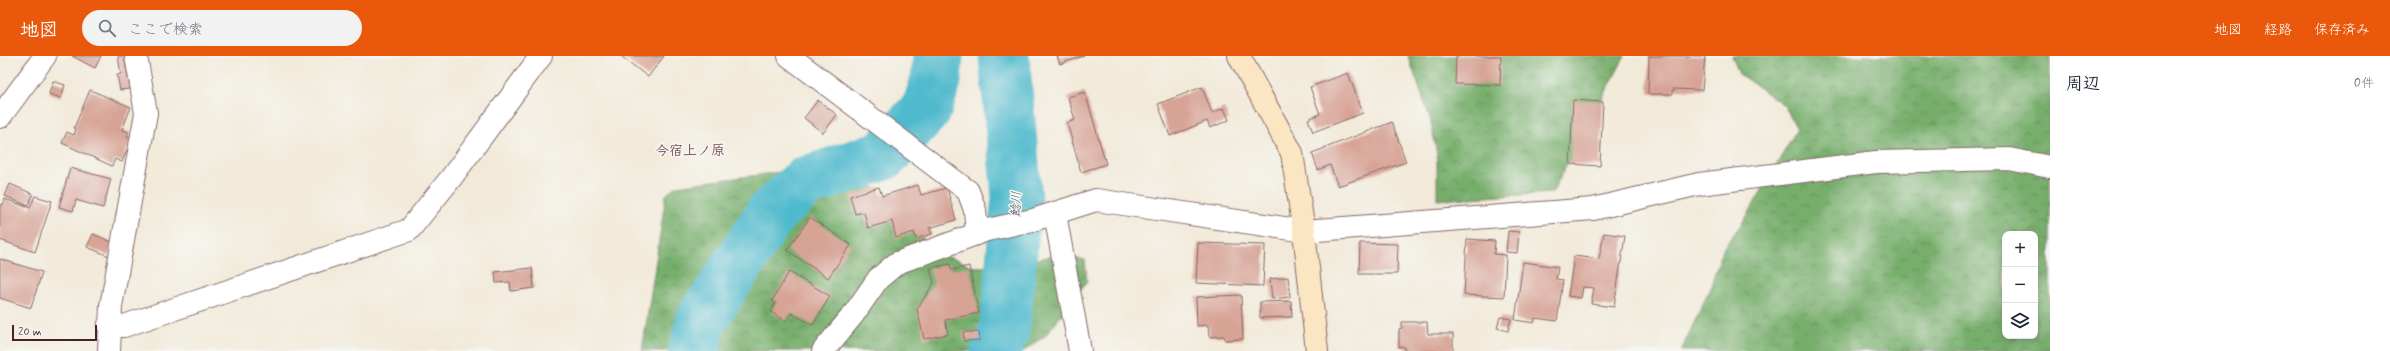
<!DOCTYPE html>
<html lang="ja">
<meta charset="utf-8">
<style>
:root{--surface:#fff;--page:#f2f2f3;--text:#1f2937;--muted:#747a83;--line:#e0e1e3;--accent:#ea580c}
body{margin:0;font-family:Mynerve,"Klee One",sans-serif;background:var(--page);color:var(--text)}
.controls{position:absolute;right:12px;bottom:12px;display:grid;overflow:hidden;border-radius:8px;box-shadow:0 2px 10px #0003}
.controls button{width:36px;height:36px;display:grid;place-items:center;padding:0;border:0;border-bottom:1px solid var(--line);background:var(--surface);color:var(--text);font:20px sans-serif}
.scale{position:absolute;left:12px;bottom:10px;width:85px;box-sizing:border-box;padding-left:4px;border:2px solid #4a1f2b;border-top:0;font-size:11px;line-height:14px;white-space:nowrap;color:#4a1f2b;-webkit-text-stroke:3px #f6f6f2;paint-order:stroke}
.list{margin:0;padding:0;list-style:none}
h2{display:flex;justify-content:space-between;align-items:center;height:52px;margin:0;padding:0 16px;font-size:17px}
h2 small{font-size:13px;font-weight:400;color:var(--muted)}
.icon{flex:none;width:22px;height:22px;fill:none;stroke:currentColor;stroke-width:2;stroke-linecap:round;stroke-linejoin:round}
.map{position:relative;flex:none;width:2050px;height:295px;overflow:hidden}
header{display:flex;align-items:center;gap:24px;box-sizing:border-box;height:56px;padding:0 20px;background:var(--accent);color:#fff}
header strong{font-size:19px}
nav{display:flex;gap:22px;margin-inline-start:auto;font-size:14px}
.search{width:280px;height:36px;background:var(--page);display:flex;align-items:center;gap:10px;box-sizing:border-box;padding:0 14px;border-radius:22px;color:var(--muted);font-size:15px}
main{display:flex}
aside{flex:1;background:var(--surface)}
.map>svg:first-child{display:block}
.forest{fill:url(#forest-crowns);stroke:#60664c;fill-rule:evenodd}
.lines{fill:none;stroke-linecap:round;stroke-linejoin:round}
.river{stroke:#50bacd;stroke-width:51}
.building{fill:#d7a395}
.street-casing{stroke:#856668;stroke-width:24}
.secondary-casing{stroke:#856668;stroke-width:24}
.street{stroke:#fff;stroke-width:22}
.secondary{stroke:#fbe6c4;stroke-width:22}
.labels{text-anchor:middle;stroke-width:3;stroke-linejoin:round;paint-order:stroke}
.water-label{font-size:13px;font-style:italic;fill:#4c5564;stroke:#f6f6f2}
.quarter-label{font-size:14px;font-weight:bold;fill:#7b4d50;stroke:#f6f6f2}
</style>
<header>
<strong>地図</strong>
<div class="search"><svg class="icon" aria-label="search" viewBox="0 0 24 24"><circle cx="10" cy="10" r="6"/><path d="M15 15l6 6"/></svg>ここで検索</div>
<nav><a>地図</a><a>経路</a><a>保存済み</a></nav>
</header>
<main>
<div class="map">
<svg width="2050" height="295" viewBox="0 0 2050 295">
<defs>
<pattern id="forest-crowns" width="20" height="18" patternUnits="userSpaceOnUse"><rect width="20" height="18" fill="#77ae6c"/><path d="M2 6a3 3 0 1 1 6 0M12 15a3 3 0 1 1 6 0" fill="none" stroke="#648d59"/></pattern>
</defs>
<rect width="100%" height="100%" fill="#f6f6f2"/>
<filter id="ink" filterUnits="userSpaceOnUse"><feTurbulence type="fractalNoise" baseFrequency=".025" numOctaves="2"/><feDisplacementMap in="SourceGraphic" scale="8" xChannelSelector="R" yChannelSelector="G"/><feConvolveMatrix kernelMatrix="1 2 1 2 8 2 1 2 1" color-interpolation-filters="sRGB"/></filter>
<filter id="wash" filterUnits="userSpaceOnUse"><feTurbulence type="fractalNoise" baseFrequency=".012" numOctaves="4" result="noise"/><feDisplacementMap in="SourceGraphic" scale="16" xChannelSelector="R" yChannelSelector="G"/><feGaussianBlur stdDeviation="0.9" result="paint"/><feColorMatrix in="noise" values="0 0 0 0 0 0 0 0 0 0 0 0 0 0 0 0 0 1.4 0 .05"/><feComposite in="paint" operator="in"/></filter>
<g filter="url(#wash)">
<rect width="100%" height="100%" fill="#f2ead9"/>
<g class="forest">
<polygon points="1408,0 1625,0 1552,137 1437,144 1437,98 1430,62"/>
<path d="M 1732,0 L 2050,0 L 2050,295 L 1681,295 L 1711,230 L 1722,194 L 1747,160 L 1797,73 L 1784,49 L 1739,18 ZM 2005,178 L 2035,178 L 2035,280 L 2005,280 Z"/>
<polygon points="832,109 869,126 937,197 975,211 1010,210 1055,199 1085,204 1087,225 1046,279 1024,295 642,295 666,139 676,130"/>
</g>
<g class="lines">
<g class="river">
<polyline points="694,295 701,265 772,156 805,126 884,99 927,52 936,24 938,0"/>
<polyline points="996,295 1005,272 1017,141 1004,0"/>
</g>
</g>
<g id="blocks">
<g class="building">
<polygon points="72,0 101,0 95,12"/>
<polygon points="118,0 124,0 130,33 120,34 117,19 121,18"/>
<polygon points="621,0 664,0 648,21"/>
<polygon points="1057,0 1084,0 1060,8"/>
<polygon points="1456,0 1501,0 1500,29 1455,28"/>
<polygon points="1649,0 1705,0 1702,34 1673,33 1673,38 1648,38"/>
<polygon points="1348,17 1363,57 1313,76 1308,63 1320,58 1310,31"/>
<polygon points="53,25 65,29 61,42 49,38"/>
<polygon points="1202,31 1212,57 1224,52 1229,64 1210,72 1207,65 1170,80 1158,48"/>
<polygon points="90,34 131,51 122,74 129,76 127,80 132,82 122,106 115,103 112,110 62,87 67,76 74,79 76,73 74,72"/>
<polygon points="1085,36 1106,108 1081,116 1067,67 1075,64 1068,41"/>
<polygon points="818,44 837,59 823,77 804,62"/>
<polygon points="1573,44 1603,46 1600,110 1570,108"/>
<polygon points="1392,66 1406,106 1338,130 1330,109 1318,114 1312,97"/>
<polygon points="70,112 111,123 103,152 76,144 73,155 59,151"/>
<polygon points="10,128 33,138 28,150 5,140"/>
<polygon points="918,129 921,139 947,132 956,164 929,172 932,178 916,183 914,176 896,182 892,165 868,172 864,156 855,158 850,140 879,131 882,140"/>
<polygon points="35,140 52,145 35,196 0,184 0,148 3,149 5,143 30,152"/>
<polygon points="810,161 851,189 828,222 787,194"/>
<polygon points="1508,175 1519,176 1517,197 1506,196"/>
<polygon points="1604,177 1625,180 1614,251 1591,248 1594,232 1583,231 1581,242 1568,240 1574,200 1599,203"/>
<polygon points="93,178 112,186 109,200 87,191"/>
<polygon points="1467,183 1495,185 1494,198 1506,199 1504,241 1464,239"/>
<polygon points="1198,187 1265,189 1263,230 1196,227"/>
<polygon points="1360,187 1398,188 1397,218 1359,218"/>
<polygon points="0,203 42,216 31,252 0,242"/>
<polygon points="1523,206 1558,211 1556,223 1563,224 1557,265 1535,262 1534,267 1515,264"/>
<polygon points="950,208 951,214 969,210 979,257 945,264 948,278 924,283 917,253 934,227 930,212"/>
<polygon points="532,212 534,232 511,235 510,226 496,227 495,216"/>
<polygon points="789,216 830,240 813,269 791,257 786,265 771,256 776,247 772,245"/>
<polygon points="1288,221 1290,241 1272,243 1270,223"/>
<polygon points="1241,239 1243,283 1225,284 1224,280 1209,281 1208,269 1197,270 1196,241"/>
<polygon points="1291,245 1292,261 1260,262 1260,246"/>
<polygon points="1500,261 1511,263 1508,275 1497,272"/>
<polygon points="1402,266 1427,266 1428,278 1453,278 1453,295 1405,295 1405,291 1399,291 1399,273 1402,272"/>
<polygon points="963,276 979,276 980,284 964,285"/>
</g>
</g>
</g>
<g filter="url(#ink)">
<use href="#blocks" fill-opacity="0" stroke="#856668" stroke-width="1"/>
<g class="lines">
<defs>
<g id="street">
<polyline points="789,0 968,135 975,154 977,177"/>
<polyline points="0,61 45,0"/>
<polyline points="1055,158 1080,295"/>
<polyline points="109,268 124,270 409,174 451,122 541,0"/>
<polyline points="109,295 111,250 146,57 136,0"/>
<polyline points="823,295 853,259 878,223 897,207 987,174 1033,164 1096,144 1304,175 1593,153 1699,128 1876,106 2009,103 2050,111"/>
</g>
<polyline id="secondary" points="1239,0 1292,97 1304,175 1317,295"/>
</defs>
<use href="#street" class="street-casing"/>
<use href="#secondary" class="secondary-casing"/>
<use href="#street" class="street"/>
<use href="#secondary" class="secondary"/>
</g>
</g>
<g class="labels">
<g class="water-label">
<text transform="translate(1015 148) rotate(-88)" y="5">鯰川</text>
</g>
<g class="quarter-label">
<text x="690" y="99">今宿上ノ原</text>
</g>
</g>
</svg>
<div class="controls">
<button>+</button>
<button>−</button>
<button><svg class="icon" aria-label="layers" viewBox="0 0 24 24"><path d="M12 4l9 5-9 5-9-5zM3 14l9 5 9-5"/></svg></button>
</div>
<div class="scale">20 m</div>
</div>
<aside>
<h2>周辺<small>0件</small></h2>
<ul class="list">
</ul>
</aside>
</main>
